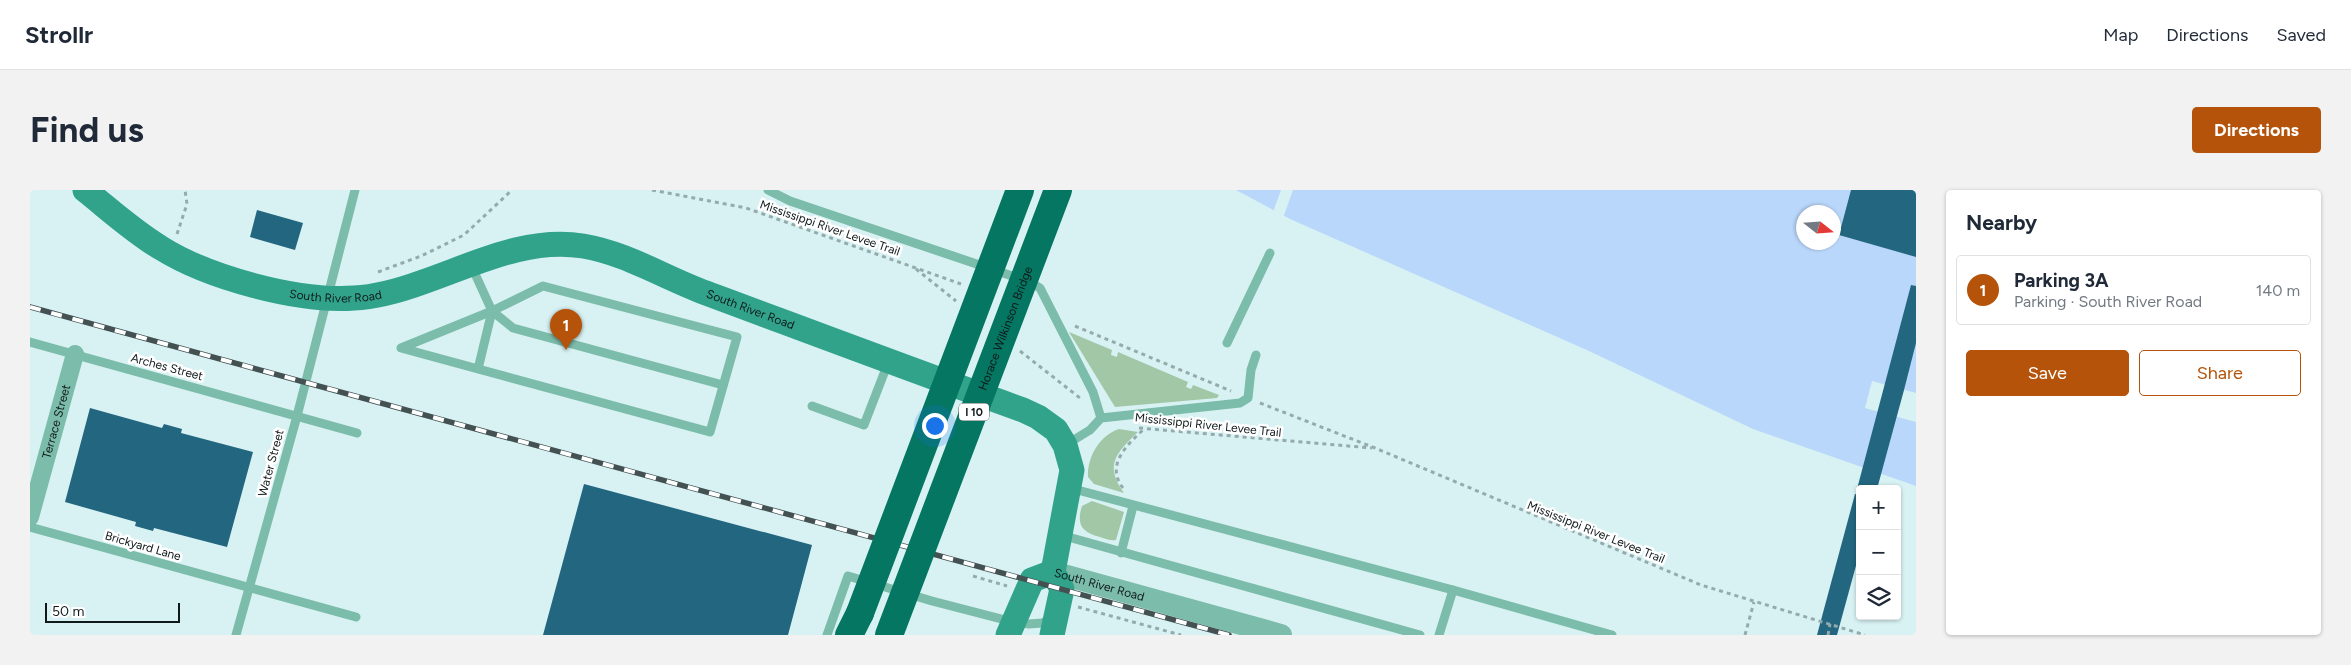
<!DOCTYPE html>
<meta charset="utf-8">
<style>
:root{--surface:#fff;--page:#f2f2f3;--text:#1f2937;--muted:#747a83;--line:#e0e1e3;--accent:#b45309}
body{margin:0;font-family:Figtree,sans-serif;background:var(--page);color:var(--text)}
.controls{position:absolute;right:15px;bottom:15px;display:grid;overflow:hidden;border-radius:5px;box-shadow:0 1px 4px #0004}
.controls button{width:45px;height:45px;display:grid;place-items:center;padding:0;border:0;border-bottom:1px solid var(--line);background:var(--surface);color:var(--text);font:25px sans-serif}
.compass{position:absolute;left:1766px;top:15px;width:45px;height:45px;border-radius:50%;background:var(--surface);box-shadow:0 1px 4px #0004;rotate:107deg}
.scale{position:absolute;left:15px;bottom:12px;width:135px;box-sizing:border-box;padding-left:5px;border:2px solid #10191a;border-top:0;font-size:14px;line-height:18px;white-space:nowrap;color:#10191a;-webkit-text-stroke:4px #fff;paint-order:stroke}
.you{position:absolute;left:904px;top:235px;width:18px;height:18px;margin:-12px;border:4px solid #fff;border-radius:50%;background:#1a73e8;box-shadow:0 0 0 8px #1a73e833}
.badge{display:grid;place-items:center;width:32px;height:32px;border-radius:50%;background:var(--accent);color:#fff;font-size:16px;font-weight:700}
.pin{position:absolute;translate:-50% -41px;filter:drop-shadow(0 1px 2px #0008)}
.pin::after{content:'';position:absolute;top:26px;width:18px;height:15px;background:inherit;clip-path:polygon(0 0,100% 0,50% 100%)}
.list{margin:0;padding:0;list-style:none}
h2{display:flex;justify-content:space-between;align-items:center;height:65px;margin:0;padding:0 20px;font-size:21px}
h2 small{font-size:16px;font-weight:400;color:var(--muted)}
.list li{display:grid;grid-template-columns:32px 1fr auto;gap:15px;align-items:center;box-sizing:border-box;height:70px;margin:0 10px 10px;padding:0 10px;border:1px solid var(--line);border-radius:5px}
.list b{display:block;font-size:19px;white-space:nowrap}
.list p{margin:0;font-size:16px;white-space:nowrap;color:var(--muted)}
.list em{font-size:16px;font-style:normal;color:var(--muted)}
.actions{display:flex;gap:10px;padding:15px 20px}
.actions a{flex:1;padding:11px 0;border:1px solid var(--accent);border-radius:5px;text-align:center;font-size:18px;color:var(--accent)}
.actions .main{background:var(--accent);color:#fff}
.icon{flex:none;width:28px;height:28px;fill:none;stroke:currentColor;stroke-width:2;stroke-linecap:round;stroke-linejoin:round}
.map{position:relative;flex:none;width:1886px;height:445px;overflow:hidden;border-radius:5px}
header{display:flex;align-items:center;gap:30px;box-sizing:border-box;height:70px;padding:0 25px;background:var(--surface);border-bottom:1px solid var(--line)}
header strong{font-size:24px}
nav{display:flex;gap:28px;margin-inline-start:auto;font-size:18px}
.intro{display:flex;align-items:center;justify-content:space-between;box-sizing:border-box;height:120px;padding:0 30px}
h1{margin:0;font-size:35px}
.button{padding:12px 22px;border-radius:5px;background:var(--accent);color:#fff;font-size:18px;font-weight:700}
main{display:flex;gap:30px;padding:0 30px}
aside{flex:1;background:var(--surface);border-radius:5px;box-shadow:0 1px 4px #0004}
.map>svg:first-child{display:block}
.green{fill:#a1c7a7}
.water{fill:#b9d7fa;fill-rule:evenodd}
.pier{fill:#d8f2f4}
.building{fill:#23667f}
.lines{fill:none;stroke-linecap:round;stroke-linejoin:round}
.path{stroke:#95aaab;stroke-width:3;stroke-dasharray:4 4;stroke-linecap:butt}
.service{stroke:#7cbcaa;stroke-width:9}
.minor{stroke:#7cbcaa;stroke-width:18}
.tertiary{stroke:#7cbcaa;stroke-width:22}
.secondary{stroke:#31a38b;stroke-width:25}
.motorway{stroke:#047662;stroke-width:28}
.rail-casing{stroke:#435152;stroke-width:5.5}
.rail{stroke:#fff;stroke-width:4;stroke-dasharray:11;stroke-linecap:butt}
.motorway-bridge{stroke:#047662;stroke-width:28}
.labels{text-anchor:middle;stroke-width:5;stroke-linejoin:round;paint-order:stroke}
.shield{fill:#fff;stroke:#585e5f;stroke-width:1}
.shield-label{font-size:11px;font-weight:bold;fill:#10191a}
.street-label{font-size:12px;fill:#10191a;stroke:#fff}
</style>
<header>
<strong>Strollr</strong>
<nav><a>Map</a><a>Directions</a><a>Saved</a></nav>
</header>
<div class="intro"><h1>Find us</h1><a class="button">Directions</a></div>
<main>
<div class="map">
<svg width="1886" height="445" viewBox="0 0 1886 445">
<rect width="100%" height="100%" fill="#d8f2f4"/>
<g class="green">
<polygon points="1039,142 1082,160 1081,165 1087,167 1088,162 1158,192 1156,197 1161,199 1163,195 1189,205 1187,208 1085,217"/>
<path d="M 1089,239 L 1108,242 C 1086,263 1074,275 1094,303 L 1064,294 L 1058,287 C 1057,267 1070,245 1089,239 Z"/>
<path d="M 1062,311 L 1094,322 L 1086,350 C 1081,351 1076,349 1070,347 C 1052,342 1046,335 1052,316 Z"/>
</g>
<path class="water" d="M 1206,0 L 1886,0 L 1886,296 L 1723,239 L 1559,161 L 1260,29 ZM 1774,22 L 1804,22 L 1804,52 L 1774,52 Z"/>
<g class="pier">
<polygon points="1251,0 1263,0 1253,28 1243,22"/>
<polygon points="1842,191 1886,203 1886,232 1835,218"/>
</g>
<g class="building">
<polygon points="1821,0 1886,0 1886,67 1809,45"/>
<polygon points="227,20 273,33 265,60 220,47"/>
<polygon points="1881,95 1886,96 1886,153 1874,200 1847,299 1827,299"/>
<polygon points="60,218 132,238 134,234 152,239 151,243 223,262 197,357 124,338 123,341 105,336 106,332 35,312"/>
<polygon points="554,294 782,355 758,445 513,445"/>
<polygon points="1825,304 1830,305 1830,361 1807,445 1787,445"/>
</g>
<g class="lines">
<g class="path">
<polyline points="622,0 716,18 931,94"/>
<polyline points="147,44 157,14 155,0"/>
<polyline points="886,79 926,111"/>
<polyline points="348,82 391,66 434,45 482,0"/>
<polyline points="1045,136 1201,201"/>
<polyline points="990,161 1050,208"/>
<polyline points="1230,213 1345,258 1671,395 1835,445"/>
<polyline points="1109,238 1342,258"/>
<path d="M 1093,298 C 1075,275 1097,255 1114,239"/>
<polyline points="943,386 977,396"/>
<polyline points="1048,417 1151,445"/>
<polyline points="1715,445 1724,412"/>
<polyline points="1798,445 1800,434"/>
</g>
<g class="service">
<polyline points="738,0 760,11 1000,92 1010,98 1063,202 1071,228"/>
<polyline points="441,75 462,121 371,158 680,242 707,147 513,96 462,121 448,179"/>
<polyline points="462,121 483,138 693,195"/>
<polyline points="0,152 327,243"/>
<polyline points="1197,153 1240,63"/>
<polyline points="782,216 834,235 858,173"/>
<polyline points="1037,254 1060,240 1071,228 1210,213 1218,208 1221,180 1226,165"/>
<polyline points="1040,298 1423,400"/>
<polyline points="0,337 326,427"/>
<polyline points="1031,345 1390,445"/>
<polyline points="1091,363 1103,316"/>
<polyline points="206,445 267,226 325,0"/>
<polyline points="797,445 818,386 902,411 983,432 999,434 1012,433 1023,429"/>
<polyline points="1409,445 1423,400 1582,445"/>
</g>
<path class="minor" id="s1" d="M 0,327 L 45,164"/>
<path class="tertiary" id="s2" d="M 1023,382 L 1251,445"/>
<g class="secondary">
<path id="s3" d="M 55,0 C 80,20 104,42 131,58 C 179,88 268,112 324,108 C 348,107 371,100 393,92 C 445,74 497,47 553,56 C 596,63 635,88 676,103 C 781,142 887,182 993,220 L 1008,227 L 1026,240 L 1035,255 L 1042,280 L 1023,382"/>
<polyline points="978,445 1002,390 1023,382"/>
<polyline points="1022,445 1032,399 1023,382"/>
</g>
<polyline class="motorway" points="819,445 830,423"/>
<defs>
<polyline id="rail" points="0,117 1199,445"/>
</defs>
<use href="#rail" class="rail-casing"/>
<use href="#rail" class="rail"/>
<g class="motorway-bridge">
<polyline points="830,423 990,0"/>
<path id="s4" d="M 859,445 L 1028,0"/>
</g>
</g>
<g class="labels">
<rect class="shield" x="929" y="213.5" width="30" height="17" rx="4"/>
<g class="shield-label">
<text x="944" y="226">I 10</text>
</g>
<g class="street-label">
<text transform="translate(800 38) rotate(19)" y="4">Mississippi River Levee Trail</text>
<text dy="4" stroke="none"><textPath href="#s3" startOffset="279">South River Road</textPath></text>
<text dy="4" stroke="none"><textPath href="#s3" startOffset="714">South River Road</textPath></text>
<text dy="4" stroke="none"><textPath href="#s4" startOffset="328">Horace Wilkinson Bridge</textPath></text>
<text transform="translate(137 177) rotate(15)" y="4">Arches Street</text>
<text dy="4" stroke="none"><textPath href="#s1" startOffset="99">Terrace Street</textPath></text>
<text transform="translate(1178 235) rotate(6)" y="4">Mississippi River Levee Trail</text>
<text transform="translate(241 273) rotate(-75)" y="4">Water Street</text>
<text transform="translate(1566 342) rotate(22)" y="4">Mississippi River Levee Trail</text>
<text transform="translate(113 356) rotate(16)" y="4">Brickyard Lane</text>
<text dy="4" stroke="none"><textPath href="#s2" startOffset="48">South River Road</textPath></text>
</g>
</g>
</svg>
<div class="controls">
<button>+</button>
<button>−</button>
<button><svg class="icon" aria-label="layers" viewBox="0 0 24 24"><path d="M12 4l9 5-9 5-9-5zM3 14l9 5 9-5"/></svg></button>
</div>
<svg class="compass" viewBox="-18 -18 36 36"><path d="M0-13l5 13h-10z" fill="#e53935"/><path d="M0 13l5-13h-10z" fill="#747a83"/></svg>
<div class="scale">50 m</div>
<div class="you"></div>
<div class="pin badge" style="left:536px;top:160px">1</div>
</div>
<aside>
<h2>Nearby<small></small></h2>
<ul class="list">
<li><span class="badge">1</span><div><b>Parking 3A</b><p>Parking · South River Road</p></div><em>140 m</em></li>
</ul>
<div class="actions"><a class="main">Save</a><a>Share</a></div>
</aside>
</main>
